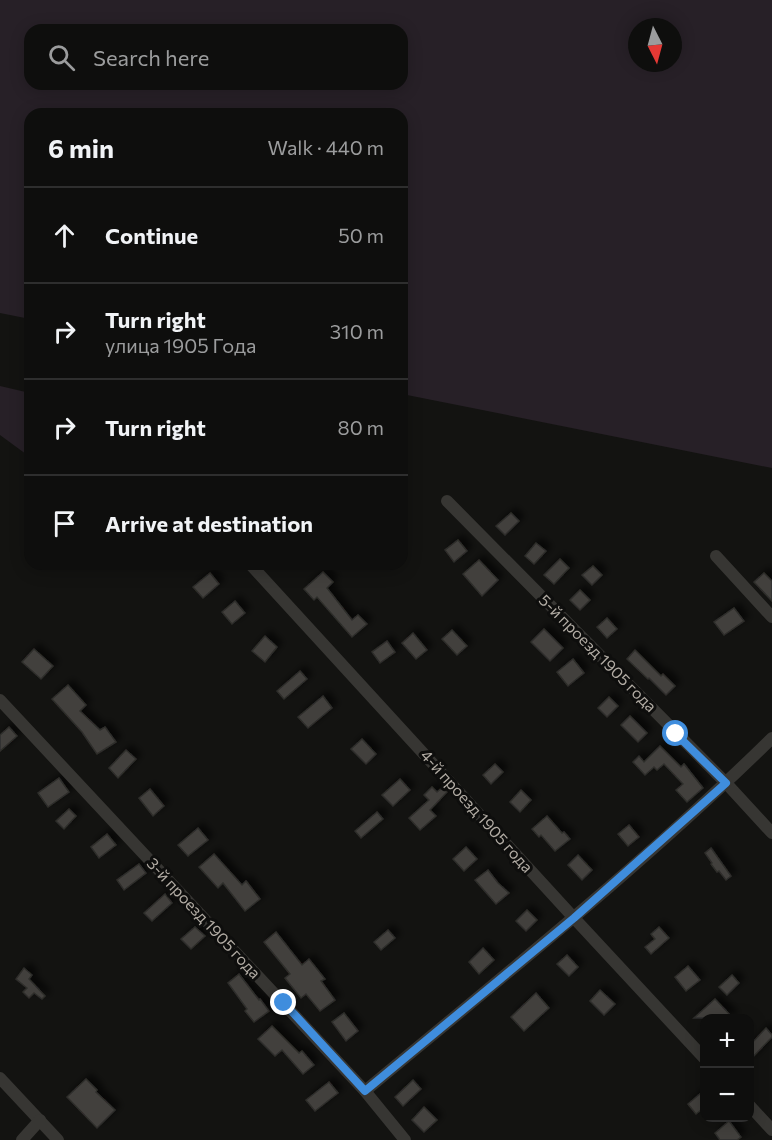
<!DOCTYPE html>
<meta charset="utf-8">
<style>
:root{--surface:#0e0e0d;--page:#171716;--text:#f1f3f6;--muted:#9b9c9d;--line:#2e2e2e}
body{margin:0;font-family:Commissioner,sans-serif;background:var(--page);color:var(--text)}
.controls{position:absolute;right:18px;bottom:18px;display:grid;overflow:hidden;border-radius:12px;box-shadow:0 3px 15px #0003}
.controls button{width:54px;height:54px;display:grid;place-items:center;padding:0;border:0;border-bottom:2px solid var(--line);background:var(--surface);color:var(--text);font:30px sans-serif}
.compass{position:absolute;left:628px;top:18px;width:54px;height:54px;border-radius:50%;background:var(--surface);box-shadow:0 3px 15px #0003;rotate:174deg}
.stop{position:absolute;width:18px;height:18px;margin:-14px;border:4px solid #3f8ddd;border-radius:50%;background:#fff}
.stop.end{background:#3f8ddd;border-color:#fff;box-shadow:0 2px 6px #0008}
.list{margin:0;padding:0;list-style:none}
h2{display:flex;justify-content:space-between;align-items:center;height:78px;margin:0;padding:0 24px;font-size:26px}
h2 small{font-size:20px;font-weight:400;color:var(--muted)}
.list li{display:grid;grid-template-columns:39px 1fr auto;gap:18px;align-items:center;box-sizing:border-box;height:96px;padding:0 24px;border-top:2px solid var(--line)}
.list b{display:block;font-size:22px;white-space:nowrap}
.list p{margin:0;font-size:20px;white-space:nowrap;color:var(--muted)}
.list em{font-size:20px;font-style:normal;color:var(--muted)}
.icon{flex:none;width:33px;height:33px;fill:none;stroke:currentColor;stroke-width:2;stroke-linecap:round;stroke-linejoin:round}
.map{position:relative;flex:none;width:772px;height:1140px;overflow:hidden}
.search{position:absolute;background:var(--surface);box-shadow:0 3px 15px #0003;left:24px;top:24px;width:384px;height:66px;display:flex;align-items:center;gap:15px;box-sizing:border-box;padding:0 21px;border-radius:18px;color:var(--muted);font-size:22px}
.panel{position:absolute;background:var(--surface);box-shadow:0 3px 15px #0003;left:24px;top:108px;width:384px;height:462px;border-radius:18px}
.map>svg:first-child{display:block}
.green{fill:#272027;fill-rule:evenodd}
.building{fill:#43413e;stroke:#2f2e2c;stroke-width:1.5;filter:url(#shadow)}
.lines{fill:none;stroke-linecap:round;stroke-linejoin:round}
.street{stroke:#373633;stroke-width:12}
.route{stroke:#3f8ddd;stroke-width:8}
.labels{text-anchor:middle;stroke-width:6;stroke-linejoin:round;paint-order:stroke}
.street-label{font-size:16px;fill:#b2aca4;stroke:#0e0e0d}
</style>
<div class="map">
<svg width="772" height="1140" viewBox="0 0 772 1140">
<defs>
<filter id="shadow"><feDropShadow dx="5" dy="-5" stdDeviation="3" flood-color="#0009"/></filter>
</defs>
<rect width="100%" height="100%" fill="#131311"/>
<g class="green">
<path d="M 0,0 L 772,0 L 772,468 L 402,394 L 402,114 L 30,114 L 30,319 L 0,313 ZM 637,27 L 673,27 L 673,63 L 637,63 ZM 30,30 L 402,30 L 402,84 L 30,84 Z"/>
<polygon points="0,386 30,393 30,457 0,435"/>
</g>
<g class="building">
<polygon points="511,513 519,521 505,535 496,526"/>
<polygon points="458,540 467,551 454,562 445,550"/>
<polygon points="536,543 546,551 534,564 525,556"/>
<polygon points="560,559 569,568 554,584 544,575"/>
<polygon points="479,560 498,580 482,596 463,574"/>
<polygon points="593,566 602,575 592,585 582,575"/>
<polygon points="323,572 333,582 327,588 352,620 358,615 367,624 352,637 317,597 314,600 304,589"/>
<polygon points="210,573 219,584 203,598 193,587"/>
<polygon points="764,573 772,581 772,601 754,582"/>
<polygon points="580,590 590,600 580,610 570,600"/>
<polygon points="235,601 245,613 232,624 222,612"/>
<polygon points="734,608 744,621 724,635 714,622"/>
<polygon points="607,618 617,629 607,638 597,627"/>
<polygon points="544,629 563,648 550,661 531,642"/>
<polygon points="452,630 467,646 457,655 442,639"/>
<polygon points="413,633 427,650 416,659 402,643"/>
<polygon points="265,636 277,647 265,662 252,651"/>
<polygon points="387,641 395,652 380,663 372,652"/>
<polygon points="34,649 53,666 41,679 22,662"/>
<polygon points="635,650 661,676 663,674 675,686 666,695 649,678 648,679 627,659"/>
<polygon points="573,659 584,673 568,686 557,672"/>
<polygon points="300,671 307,679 284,699 277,691"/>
<polygon points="68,685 86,705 80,711 100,730 105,727 116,742 97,754 82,732 52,699"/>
<polygon points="323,696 332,708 308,728 298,717"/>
<polygon points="609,697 618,706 607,717 598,708"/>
<polygon points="630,716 647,733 638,742 621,725"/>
<polygon points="9,727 17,736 0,751 0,735"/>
<polygon points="362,739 376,754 366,764 351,749"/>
<polygon points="660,746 681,767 684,764 703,788 687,802 676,790 683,784 664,764 657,770 654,767 645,775 633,762 639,756 644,762"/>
<polygon points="126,750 136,759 118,778 109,768"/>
<polygon points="495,764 503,772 491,784 483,775"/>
<polygon points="59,778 69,792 48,807 38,793"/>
<polygon points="400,779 410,790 393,806 382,795"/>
<polygon points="432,787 437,792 443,787 447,792 430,810 436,816 420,830 409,818 429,800 424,795"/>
<polygon points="150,789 164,806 153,816 139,798"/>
<polygon points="521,790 531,800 520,812 510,802"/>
<polygon points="69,809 76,816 64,829 56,821"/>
<polygon points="377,812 383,819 361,838 355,831"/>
<polygon points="547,816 562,833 564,832 570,839 555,851 541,835 539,837 532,829"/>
<polygon points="629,825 639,837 628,846 618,834"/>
<polygon points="198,828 208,840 188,856 178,845"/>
<polygon points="107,834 116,845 99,858 91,847"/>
<polygon points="466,847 477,859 464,871 453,859"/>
<polygon points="711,848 731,876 726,880 719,871 717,872 711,864 712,863 705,853"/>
<polygon points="214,854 242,885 246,881 260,899 245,911 223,883 218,888 199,867"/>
<polygon points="578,855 592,870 582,880 568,865"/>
<polygon points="139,864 146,873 124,890 117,880"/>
<polygon points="488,870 498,883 509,893 496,904 475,880"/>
<polygon points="165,894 172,903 152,921 144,913"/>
<polygon points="527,910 537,920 526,931 516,921"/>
<polygon points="195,927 205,936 191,949 181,939"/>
<polygon points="659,927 669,938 651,954 645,947 655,939 651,934"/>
<polygon points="388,930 395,938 381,950 374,942"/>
<polygon points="276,932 302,965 309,959 325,979 321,981 335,1000 320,1011 306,994 301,998 285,978 290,974 264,942"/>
<polygon points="483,948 494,960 479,974 469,962"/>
<polygon points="567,955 578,967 569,976 557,964"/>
<polygon points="688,966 700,980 686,991 675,977"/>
<polygon points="24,968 32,975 29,979 45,996 42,999 34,993 29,998 23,992 27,988 16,979"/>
<polygon points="239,974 259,1000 260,999 269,1011 254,1022 245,1011 247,1009 228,983"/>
<polygon points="732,975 739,983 727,995 719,987"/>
<polygon points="600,990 615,1004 604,1015 590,1001"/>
<polygon points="536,993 549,1008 524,1031 511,1017"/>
<polygon points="715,999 733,1018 694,1018"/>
<polygon points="344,1013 358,1031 346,1041 332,1022"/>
<polygon points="272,1026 299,1053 302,1051 314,1065 303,1074 282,1050 275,1056 258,1039"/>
<polygon points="766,1028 772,1035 772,1037 750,1060 750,1045"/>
<polygon points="86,1079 97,1090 96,1092 115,1110 97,1128 67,1097"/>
<polygon points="413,1080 421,1089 403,1106 395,1097"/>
<polygon points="329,1082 338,1093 315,1111 306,1100"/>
<polygon points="701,1093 705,1097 705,1107 696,1114 688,1104"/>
<polygon points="424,1107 437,1120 424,1132 412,1120"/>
<polygon points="729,1121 741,1137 737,1140 720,1140 715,1133"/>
</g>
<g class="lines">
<g class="street">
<polyline points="447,501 726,783 772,833"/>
<polyline points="716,556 772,617"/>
<polyline points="250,564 574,918 704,1058"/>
<polyline points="0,700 365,1091 405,1140"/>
<polyline points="0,1078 58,1140"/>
<path d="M 365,1091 C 503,976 644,864 772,738"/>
<polyline points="750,1106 772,1130"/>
<polyline points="22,1140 40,1120"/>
</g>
</g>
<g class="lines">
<polyline class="route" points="284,1003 365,1091 574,918 726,783 676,734"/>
</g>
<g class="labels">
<g class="street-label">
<text transform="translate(598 653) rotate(45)" y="6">5-й проезд 1905 года</text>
<text transform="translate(477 811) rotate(48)" y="6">4-й проезд 1905 года</text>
<text transform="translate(204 918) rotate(47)" y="6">3-й проезд 1905 года</text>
</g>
</g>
</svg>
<div class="controls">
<button>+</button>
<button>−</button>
</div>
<svg class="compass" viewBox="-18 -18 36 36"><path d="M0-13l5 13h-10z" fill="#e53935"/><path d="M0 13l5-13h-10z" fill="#9b9c9d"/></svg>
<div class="stop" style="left:676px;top:734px"></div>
<div class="stop end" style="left:284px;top:1003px"></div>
<div class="search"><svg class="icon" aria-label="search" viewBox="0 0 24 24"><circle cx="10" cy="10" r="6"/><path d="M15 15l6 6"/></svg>Search here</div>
<section class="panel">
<h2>6 min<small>Walk · 440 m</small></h2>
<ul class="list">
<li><svg class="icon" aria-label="ahead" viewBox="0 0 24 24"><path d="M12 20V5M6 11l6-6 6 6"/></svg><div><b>Continue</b></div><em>50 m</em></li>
<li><svg class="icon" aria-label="right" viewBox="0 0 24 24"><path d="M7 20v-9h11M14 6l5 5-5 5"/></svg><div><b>Turn right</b><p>улица 1905 Года</p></div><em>310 m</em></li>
<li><svg class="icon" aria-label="right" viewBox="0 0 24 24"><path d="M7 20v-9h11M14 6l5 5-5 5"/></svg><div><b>Turn right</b></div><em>80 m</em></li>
<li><svg class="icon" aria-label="arrive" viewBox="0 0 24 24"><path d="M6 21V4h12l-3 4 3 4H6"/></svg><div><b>Arrive at destination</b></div></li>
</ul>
</section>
</div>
